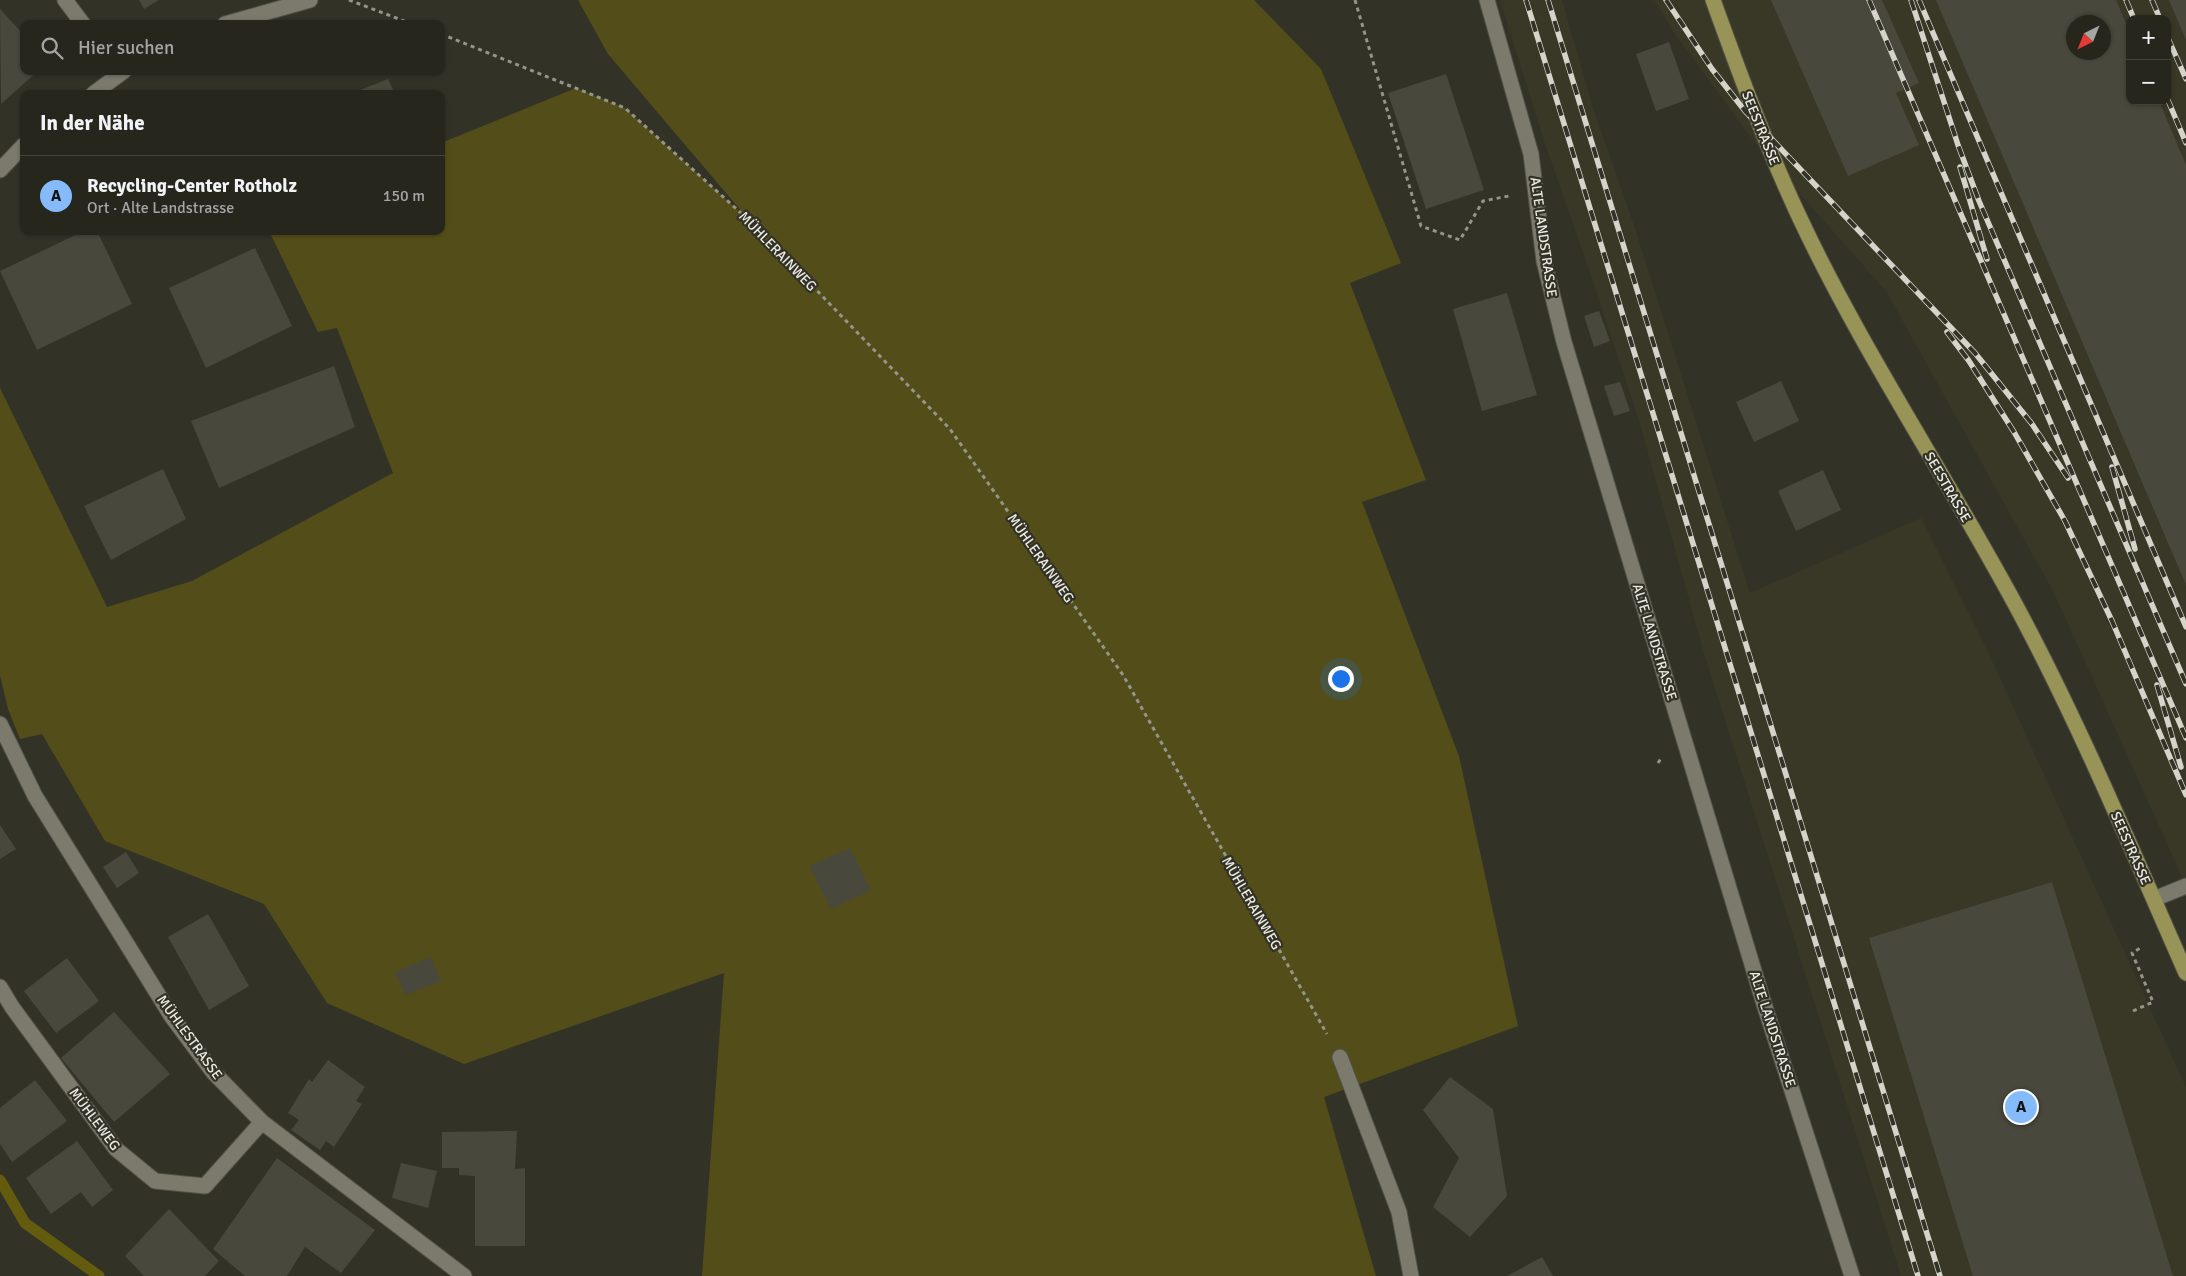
<!DOCTYPE html>
<html lang="de">
<meta charset="utf-8">
<style>
:root{--surface:#26261d;--page:#2e2e26;--text:#f1f3f6;--muted:#a4a5a4;--line:#42433b;--accent:#86bbfb}
body{margin:0;font-family:Signika,sans-serif;background:var(--page);color:var(--text)}
.controls{position:absolute;right:15px;top:15px;display:grid;overflow:hidden;border-radius:10px;box-shadow:0 1px 4px #0004}
.controls button{width:45px;height:45px;display:grid;place-items:center;padding:0;border:0;border-bottom:1px solid var(--line);background:var(--surface);color:var(--text);font:25px sans-serif}
.compass{position:absolute;left:2066px;top:15px;width:45px;height:45px;border-radius:50%;background:var(--surface);box-shadow:0 1px 4px #0004;rotate:223deg}
.you{position:absolute;left:1340px;top:678px;width:18px;height:18px;margin:-12px;border:4px solid #fff;border-radius:50%;background:#1a73e8;box-shadow:0 0 0 8px #1a73e833}
.badge{display:grid;place-items:center;width:32px;height:32px;border-radius:50%;background:var(--accent);color:#111;font-size:16px;font-weight:700}
.pin{position:absolute;translate:-50% -50%;border:2px solid #fff;box-shadow:0 1px 5px #0006}
.list{margin:0;padding:0;list-style:none}
h2{display:flex;justify-content:space-between;align-items:center;height:65px;margin:0;padding:0 20px;font-size:21px}
h2 small{font-size:16px;font-weight:400;color:var(--muted)}
.list li{display:grid;grid-template-columns:32px 1fr auto;gap:15px;align-items:center;box-sizing:border-box;height:80px;padding:0 20px;border-top:1px solid var(--line)}
.list b{display:block;font-size:19px;white-space:nowrap}
.list p{margin:0;font-size:16px;white-space:nowrap;color:var(--muted)}
.list em{font-size:16px;font-style:normal;color:var(--muted)}
.icon{flex:none;width:28px;height:28px;fill:none;stroke:currentColor;stroke-width:2;stroke-linecap:round;stroke-linejoin:round}
.map{position:relative;flex:none;width:2186px;height:1276px;overflow:hidden}
.search{position:absolute;background:var(--surface);box-shadow:0 1px 4px #0004;left:20px;top:20px;width:425px;height:55px;display:flex;align-items:center;gap:12px;box-sizing:border-box;padding:0 18px;border-radius:10px;color:var(--muted);font-size:19px}
.panel{position:absolute;background:var(--surface);box-shadow:0 1px 4px #0004;left:20px;top:90px;width:425px;height:145px;border-radius:10px}
.map>svg:first-child{display:block}
.built{fill:#393826;fill-rule:evenodd}
.green{fill:#534e19}
.lines{fill:none;stroke-linecap:round;stroke-linejoin:round}
.stream{stroke:#635c0f;stroke-width:11}
.building{fill:#49483c;fill-rule:evenodd}
.minor-casing{stroke:#515147;stroke-width:17}
.major-casing{stroke:#515147;stroke-width:17}
.path{stroke:#95958c;stroke-width:3;stroke-dasharray:4 4;stroke-linecap:butt}
.minor{stroke:#7b7a6d;stroke-width:15}
.major{stroke:#989356;stroke-width:15}
.rail-casing{stroke:#d4d4cb;stroke-width:5.5}
.rail{stroke:#333227;stroke-width:4;stroke-dasharray:11;stroke-linecap:butt}
.labels{text-anchor:middle;stroke-width:4.5;stroke-linejoin:round;paint-order:stroke}
.street-label{font-size:14px;fill:#ecece4;stroke:#333227}
</style>
<div class="map">
<svg width="2186" height="1276" viewBox="0 0 2186 1276">
<rect width="100%" height="100%" fill="#333227"/>
<g class="built">
<polygon points="1500,0 1562,0 1594,111 1634,225 1750,593 1921,518 1991,658 2186,1087 2186,1276 1901,1276 1705,657 1640,424 1593,281 1545,144"/>
<path d="M 1654,0 L 2186,0 L 2186,886 L 2054,593 L 1886,291 L 1755,143 L 1677,37 ZM 2130,19 L 2167,19 L 2167,101 L 2130,101 ZM 2074,22 L 2104,22 L 2104,52 L 2074,52 Z"/>
</g>
<polygon class="green" points="578,0 1254,0 1321,69 1401,263 1350,283 1426,480 1362,502 1459,756 1518,1026 1324,1097 1376,1276 702,1276 724,973 464,1064 327,1003 264,904 105,841 42,734 20,739 8,709 0,675 0,388 107,607 192,581 393,473 337,328 318,332 269,231 441,231 441,143 576,88 625,108 748,219 608,54"/>
<g class="lines">
<polyline class="stream" points="0,1180 25,1223 99,1276"/>
</g>
<g class="building">
<polygon points="139,0 159,0 144,9"/>
<polygon points="1771,0 1882,0 1919,83 1896,93 1919,145 1848,176"/>
<path d="M 1936,0 L 2116,0 L 2130,33 L 2130,101 L 2159,101 L 2186,165 L 2186,585 ZM 2074,22 L 2104,22 L 2104,52 L 2074,52 Z"/>
<polygon points="2169,0 2186,0 2186,40"/>
<polygon points="0,9 24,35 24,71 38,71 1,104"/>
<polygon points="1669,42 1689,99 1656,111 1636,54"/>
<polygon points="1446,74 1484,190 1426,209 1388,93"/>
<polygon points="388,79 395,94 350,94"/>
<polygon points="84,231 97,231 132,304 37,350 0,271"/>
<polygon points="255,248 292,326 206,368 169,288"/>
<polygon points="1507,293 1537,395 1482,411 1453,309"/>
<polygon points="1599,311 1610,341 1594,347 1584,316"/>
<polygon points="334,366 355,427 219,488 191,421"/>
<polygon points="1781,381 1799,421 1754,442 1736,402"/>
<polygon points="1620,382 1630,411 1614,416 1604,386"/>
<polygon points="163,469 186,519 111,560 84,506"/>
<polygon points="1823,470 1841,510 1796,531 1778,491"/>
<polygon points="0,825 16,849 0,859"/>
<polygon points="850,848 871,890 831,909 809,866"/>
<polygon points="126,852 139,873 117,888 103,867"/>
<polygon points="2052,882 2173,1276 1973,1276 1869,938"/>
<polygon points="208,914 249,986 209,1010 168,937"/>
<polygon points="431,957 441,981 405,995 395,972"/>
<polygon points="67,958 99,1001 56,1033 24,991"/>
<polygon points="114,1012 170,1074 114,1122 61,1058"/>
<polygon points="328,1060 365,1087 356,1101 362,1104 334,1147 326,1141 320,1150 291,1130 299,1120 288,1113 309,1079 312,1082"/>
<polygon points="1450,1077 1493,1109 1507,1196 1470,1237 1433,1207 1459,1158 1423,1110"/>
<polygon points="35,1080 67,1121 12,1162 0,1144 0,1108"/>
<polygon points="517,1131 515,1169 525,1168 525,1246 475,1246 475,1176 459,1175 459,1168 442,1168 442,1132"/>
<polygon points="77,1141 113,1190 92,1207 81,1192 51,1214 26,1178"/>
<polygon points="277,1158 375,1230 341,1273 305,1247 287,1276 245,1276 213,1249"/>
<polygon points="401,1163 437,1171 428,1208 392,1198"/>
<polygon points="169,1209 219,1261 205,1276 144,1276 125,1256"/>
<polygon points="1542,1257 1553,1276 1507,1276"/>
</g>
<g class="lines">
<defs>
<g id="minor">
<polyline points="65,0 83,24"/>
<polyline points="1487,0 1531,154 1544,261 1564,342 1764,1004 1852,1276"/>
<polyline points="225,24 310,0"/>
<polyline points="93,94 124,71"/>
<polyline points="0,170 24,145"/>
<polyline points="0,724 35,796 172,1017 213,1072 262,1122 464,1276"/>
<polyline points="2154,899 2186,886"/>
<polyline points="0,987 12,1007 116,1149 155,1181 205,1186 262,1122"/>
<polyline points="1340,1057 1399,1212 1411,1276"/>
</g>
<path id="major" d="M 1713,0 C 1739,72 1765,143 1797,212 C 1862,352 1950,481 2022,617 C 2083,732 2133,853 2186,973"/>
</defs>
<use href="#minor" class="minor-casing"/>
<use href="#major" class="major-casing"/>
<g class="path">
<polyline points="349,0 412,24"/>
<polyline points="1355,0 1421,226 1460,240 1483,201 1509,196"/>
<polyline points="441,34 625,108 752,223 950,429 1123,675 1327,1034"/>
<polyline points="1658,763 1662,757"/>
<polyline points="2133,1011 2153,1002 2132,953 2142,947"/>
</g>
<use href="#minor" class="minor"/>
<use href="#major" class="major"/>
<defs>
<g id="rail">
<polyline points="1526,0 1918,1276"/>
<polyline points="1548,0 1940,1276"/>
<polyline points="1666,0 1712,69 1745,111 1975,353 2032,424 2068,478"/>
<polyline points="1869,0 2186,738"/>
<polyline points="1911,0 1958,145 1979,201 2186,684"/>
<polyline points="1919,0 2186,627"/>
<polyline points="2126,0 2134,19"/>
<polyline points="2152,0 2160,19"/>
<polyline points="2167,36 2186,79"/>
<polyline points="2167,98 2186,143"/>
<polyline points="1960,167 1987,259"/>
<polyline points="1947,332 1969,361 2014,432 2065,521 2112,621 2186,795"/>
<polyline points="2112,467 2135,549"/>
<polyline points="2157,685 2181,767"/>
</g>
</defs>
<use href="#rail" class="rail-casing"/>
<use href="#rail" class="rail"/>
</g>
<g class="labels">
<g class="street-label">
<text transform="translate(1761 128) rotate(68)" y="5">SEESTRASSE</text>
<text transform="translate(1544 237) rotate(82)" y="5">ALTE LANDSTRASSE</text>
<text transform="translate(778 251) rotate(46)" y="5">MÜHLERAINWEG</text>
<text transform="translate(1948 487) rotate(60)" y="5">SEESTRASSE</text>
<text transform="translate(1041 558) rotate(55)" y="5">MÜHLERAINWEG</text>
<text transform="translate(1655 642) rotate(73)" y="5">ALTE LANDSTRASSE</text>
<text transform="translate(2131 848) rotate(66)" y="5">SEESTRASSE</text>
<text transform="translate(1252 903) rotate(60)" y="5">MÜHLERAINWEG</text>
<text transform="translate(1773 1029) rotate(72)" y="5">ALTE LANDSTRASSE</text>
<text transform="translate(190 1037) rotate(54)" y="5">MÜHLESTRASSE</text>
<text transform="translate(95 1119) rotate(53)" y="5">MÜHLEWEG</text>
</g>
</g>
</svg>
<div class="controls">
<button>+</button>
<button>−</button>
</div>
<svg class="compass" viewBox="-18 -18 36 36"><path d="M0-13l5 13h-10z" fill="#e53935"/><path d="M0 13l5-13h-10z" fill="#a4a5a4"/></svg>
<div class="you"></div>
<div class="pin badge" style="left:2021px;top:1107px">A</div>
<div class="search"><svg class="icon" aria-label="search" viewBox="0 0 24 24"><circle cx="10" cy="10" r="6"/><path d="M15 15l6 6"/></svg>Hier suchen</div>
<section class="panel">
<h2>In der Nähe<small></small></h2>
<ul class="list">
<li><span class="badge">A</span><div><b>Recycling-Center Rotholz</b><p>Ort · Alte Landstrasse</p></div><em>150 m</em></li>
</ul>
</section>
</div>
